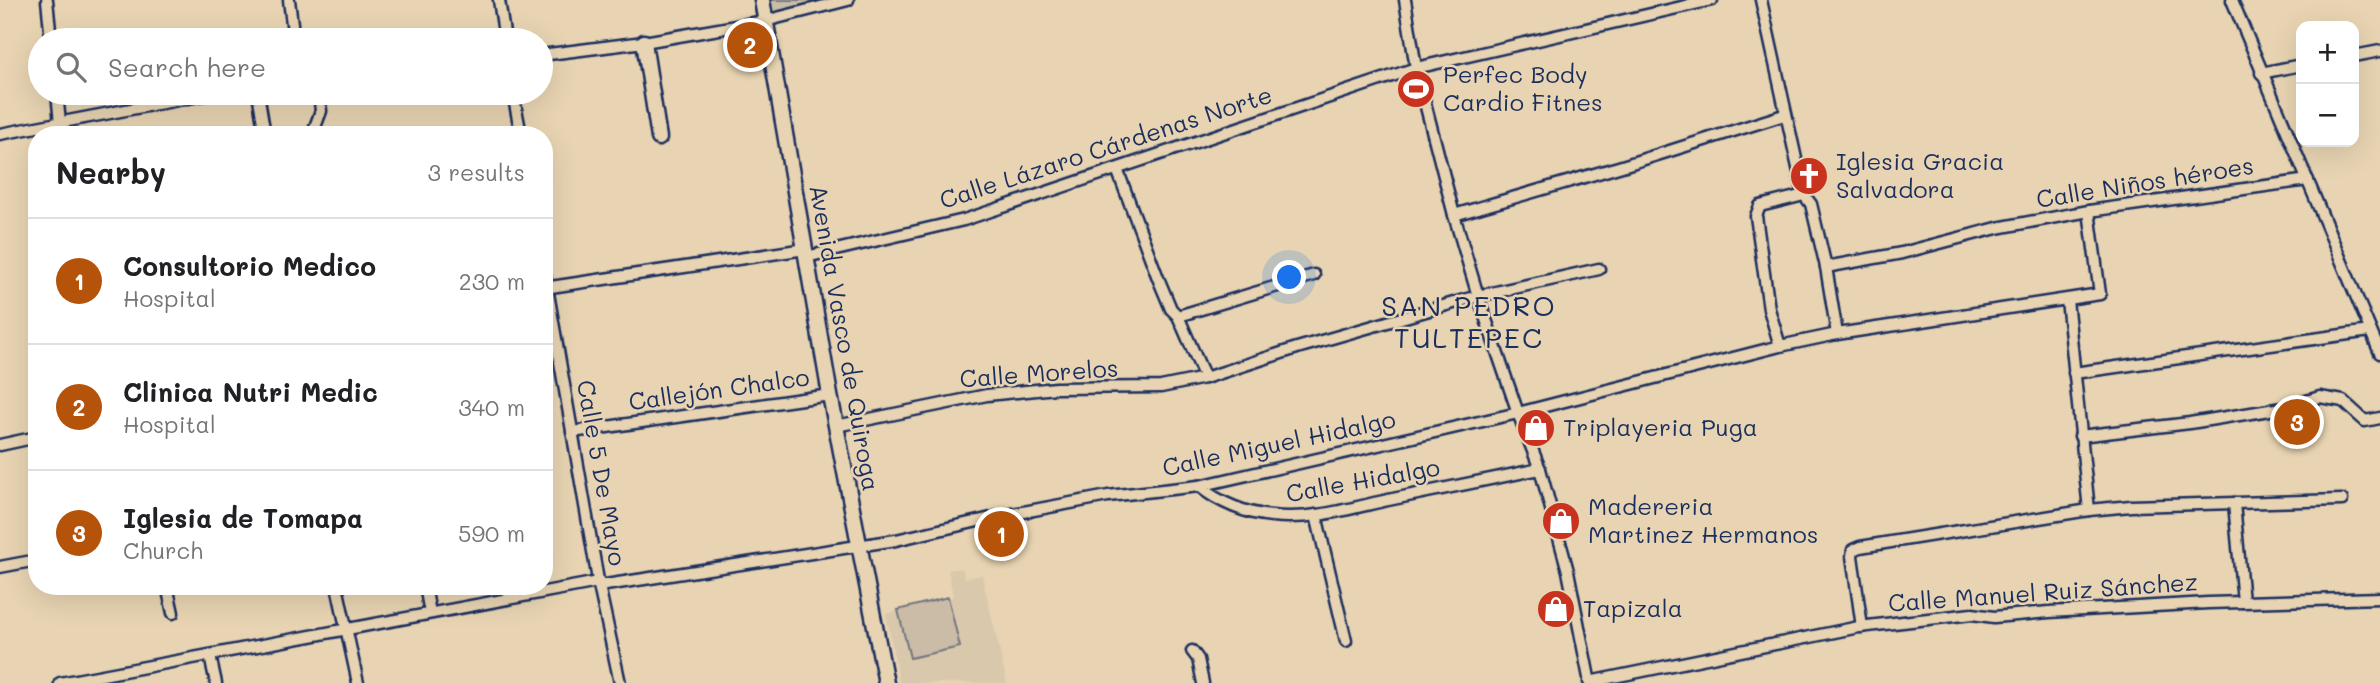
<!DOCTYPE html>
<meta charset="utf-8">
<style>
:root{--surface:#fff;--page:#f2f2f2;--text:#202124;--muted:#757577;--line:#e0e0e0;--accent:#b45309}
body{margin:0;font-family:Mali,sans-serif;background:var(--page);color:var(--text)}
.controls{position:absolute;right:21px;top:21px;display:grid;overflow:hidden;border-radius:14px;box-shadow:0 7px 28px #0002}
.controls button{width:63px;height:63px;display:grid;place-items:center;padding:0;border:0;border-bottom:2px solid var(--line);background:var(--surface);color:var(--text);font:35px sans-serif}
.you{position:absolute;left:1290px;top:278px;width:24px;height:24px;margin:-18px;border:5px solid #fff;border-radius:50%;background:#1a73e8;box-shadow:0 0 0 10px #1a73e833}
.badge{display:grid;place-items:center;width:46px;height:46px;border-radius:50%;background:var(--accent);color:#fff;font-size:23px;font-weight:700}
.pin{position:absolute;translate:-50% -50%;border:4px solid #fff;box-shadow:0 2px 7px #0006}
.list{margin:0;padding:0;list-style:none}
h2{display:flex;justify-content:space-between;align-items:center;height:91px;margin:0;padding:0 28px;font-size:30px}
h2 small{font-size:23px;font-weight:400;color:var(--muted)}
.list li{display:grid;grid-template-columns:46px 1fr auto;gap:21px;align-items:center;box-sizing:border-box;height:126px;padding:0 28px;border-top:2px solid var(--line)}
.list b{display:block;font-size:26px;white-space:nowrap}
.list p{margin:0;font-size:23px;white-space:nowrap;color:var(--muted)}
.list em{font-size:23px;font-style:normal;color:var(--muted)}
.icon{flex:none;width:38px;height:38px;fill:none;stroke:currentColor;stroke-width:2;stroke-linecap:round;stroke-linejoin:round}
.map{position:relative;flex:none;width:2380px;height:683px;overflow:hidden}
.search{position:absolute;background:var(--surface);box-shadow:0 7px 28px #0002;left:28px;top:28px;width:525px;height:77px;display:flex;align-items:center;gap:18px;box-sizing:border-box;padding:0 24px;border-radius:38px;color:var(--muted);font-size:26px}
.panel{position:absolute;background:var(--surface);box-shadow:0 7px 28px #0002;left:28px;top:126px;width:525px;height:469px;border-radius:28px}
.map>svg:first-child{display:block}
.built{fill:#d9c8ac}
.green{fill:#cabca6;stroke:#727682;stroke-width:2}
.lines{fill:none;stroke-linecap:round;stroke-linejoin:round}
.street-casing{stroke:#1b2f5e;stroke-width:15}
.secondary-casing{stroke:#1b2f5e;stroke-width:19}
.street{stroke:#e8d4b2;stroke-width:10}
.secondary{stroke:#e8d4b2;stroke-width:14}
.labels{text-anchor:middle;stroke-width:5;stroke-linejoin:round;paint-order:stroke}
.poi-label{font-size:24px;fill:#1b2f5e;stroke:#e8d4b2;text-anchor:start}
.street-label{font-size:24px;fill:#1b2f5e;stroke:#e8d4b2}
.quarter-label{font-size:28px;letter-spacing:2px;fill:#1b2f5e;stroke:#e8d4b2}
</style>
<div class="map">
<svg width="2380" height="683" viewBox="0 0 2380 683">
<rect width="100%" height="100%" fill="#e8d4b2"/>
<filter id="ink" filterUnits="userSpaceOnUse"><feTurbulence type="fractalNoise" baseFrequency=".0143" numOctaves="2"/><feDisplacementMap in="SourceGraphic" scale="14" xChannelSelector="R" yChannelSelector="G"/><feConvolveMatrix kernelMatrix="1 2 1 2 8 2 1 2 1" color-interpolation-filters="sRGB"/></filter>
<g filter="url(#ink)">
<polygon class="built" points="962,568 965,578 982,575 1007,683 899,683 886,614 953,596 948,570"/>
<g class="green">
<polygon points="768,0 830,0 771,16"/>
<polygon points="948,597 960,647 910,658 898,610"/>
</g>
<g class="lines">
<defs>
<g id="street">
<polyline points="47,0 51,40"/>
<polyline points="289,0 294,40"/>
<polyline points="499,0 505,40"/>
<polyline points="1405,0 1416,68 1454,215 1478,296 1518,413 1540,469 1568,571 1590,683"/>
<polyline points="1761,0 1804,195 1811,204 1826,267 1837,334"/>
<polyline points="2232,0 2380,353"/>
<polyline points="541,55 644,42 765,21 848,0"/>
<polyline points="2354,56 2380,51"/>
<polyline points="2261,73 2301,65"/>
<polyline points="258,93 265,135"/>
<polyline points="513,93 521,135"/>
<polyline points="0,134 215,93"/>
<polyline points="57,135 60,123 57,93"/>
<polyline points="312,135 321,111 319,93"/>
<polyline points="1117,169 1158,278 1171,309 1178,316 1205,378"/>
<polyline points="1454,215 1622,166 1784,115"/>
<polyline points="806,257 964,220 1416,68 1712,0"/>
<polyline points="1826,267 1902,253 1997,228 2089,211 2308,180"/>
<polyline points="544,270 599,586 620,683"/>
<polyline points="544,288 805,249"/>
<polyline points="2067,300 2089,510"/>
<polyline points="1178,316 1314,275"/>
<polyline points="1780,346 1769,309 1756,216 1760,206 1804,195"/>
<polyline points="2074,373 2370,331"/>
<polyline points="836,426 987,395 1056,388 1161,387 1205,378 1297,348 1478,296 1599,269"/>
<polyline points="572,432 830,395"/>
<polyline points="2080,436 2190,423 2282,408 2320,397 2343,401 2365,421 2380,418"/>
<polyline points="0,445 37,437"/>
<path d="M 1199,486 C 1218,502 1246,514 1272,516 C 1310,521 1351,508 1388,500 C 1438,490 1489,479 1540,469"/>
<polyline points="2234,503 2243,602"/>
<polyline points="1316,515 1346,641"/>
<polyline points="0,567 37,560"/>
<polyline points="167,586 173,613"/>
<polyline points="337,586 358,683"/>
<polyline points="425,586 430,613"/>
<polyline points="599,586 896,540 991,518 1108,496 1199,486 1518,413 1780,346 1837,334 2100,294 2089,211"/>
<polyline points="1862,627 1852,556 1853,550 1860,547 2089,510 2131,506 2342,500"/>
<polyline points="1192,651 1198,659 1203,683"/>
<polyline points="210,656 216,683"/>
<polyline points="1589,682 1859,627 1972,614 1994,617 2049,612 2208,603 2380,598"/>
<polyline points="60,683 598,582"/>
</g>
<g id="secondary">
<polyline points="762,0 830,395 886,683"/>
<polyline points="644,42 659,138"/>
</g>
</defs>
<use href="#street" class="street-casing"/>
<use href="#secondary" class="secondary-casing"/>
<use href="#street" class="street"/>
<use href="#secondary" class="secondary"/>
</g>
</g>
<defs>
<symbol id="stadium-disc" viewBox="-11 -11 22 22"><circle r="9.5" fill="#c8321e" stroke="#e8d4b2"/><path d="M0-5a6.5 5 0 1 0 0 10a6.5 5 0 1 0 0-10ZM-3.5-1.8h7v3.6h-7Z" fill="#fff"/></symbol>
<symbol id="church-disc" viewBox="-11 -11 22 22"><circle r="9.5" fill="#c8321e" stroke="#e8d4b2"/><path d="M-1.2-6h2.4v3.5h3.3v2.4h-3.3V6h-2.4V-.1h-3.3v-2.4h3.3Z" fill="#fff"/></symbol>
<symbol id="shop-disc" viewBox="-11 -11 22 22"><circle r="9.5" fill="#c8321e" stroke="#e8d4b2"/><path d="M-5-2.5h2.3a2.7 3.5 0 0 1 5.4 0H5L5.5 6h-11ZM-1.5-2.5h3a1.5 2.3 0 0 0-3 0Z" fill="#fff"/></symbol>
</defs>
<g fill-rule="evenodd">
<use href="#stadium-disc" x="1394" y="67" width="44" height="44"/>
<use href="#church-disc" x="1787" y="154" width="44" height="44"/>
<use href="#shop-disc" x="1514" y="406" width="44" height="44"/>
<use href="#shop-disc" x="1539" y="499" width="44" height="44"/>
<use href="#shop-disc" x="1534" y="587" width="44" height="44"/>
</g>
<g class="labels">
<g class="poi-label">
<text x="1443" y="83">Perfec Body<tspan x="1443" dy="28">Cardio Fitnes</tspan></text>
<text x="1836" y="170">Iglesia Gracia<tspan x="1836" dy="28">Salvadora</tspan></text>
<text x="1563" y="436">Triplayeria Puga</text>
<text x="1588" y="515">Madereria<tspan x="1588" dy="28">Martinez Hermanos</tspan></text>
<text x="1583" y="617">Tapizala</text>
</g>
<g class="street-label">
<text transform="translate(1106 148) rotate(-18)" y="8">Calle Lázaro Cárdenas Norte</text>
<text transform="translate(2145 183) rotate(-9)" y="8">Calle Niños héroes</text>
<text transform="translate(844 338) rotate(80)" y="8">Avenida Vasco de Quiroga</text>
<text transform="translate(1039 374) rotate(-4)" y="8">Calle Morelos</text>
<text transform="translate(719 390) rotate(-8)" y="8">Callejón Chalco</text>
<text transform="translate(1279 444) rotate(-12)" y="8">Calle Miguel Hidalgo</text>
<text transform="translate(601 473) rotate(80)" y="8">Calle 5 De Mayo</text>
<text transform="translate(1363 481) rotate(-10)" y="8">Calle Hidalgo</text>
<text transform="translate(2043 593) rotate(-4)" y="8">Calle Manuel Ruiz Sánchez</text>
</g>
<g class="quarter-label">
<text x="1469" y="316">SAN PEDRO<tspan x="1469" dy="32">TULTEPEC</tspan></text>
</g>
</g>
</svg>
<div class="controls">
<button>+</button>
<button>−</button>
</div>
<div class="you"></div>
<div class="pin badge" style="left:1001px;top:534px">1</div>
<div class="pin badge" style="left:750px;top:45px">2</div>
<div class="pin badge" style="left:2297px;top:422px">3</div>
<div class="search"><svg class="icon" aria-label="search" viewBox="0 0 24 24"><circle cx="10" cy="10" r="6"/><path d="M15 15l6 6"/></svg>Search here</div>
<section class="panel">
<h2>Nearby<small>3 results</small></h2>
<ul class="list">
<li><span class="badge">1</span><div><b>Consultorio Medico</b><p>Hospital</p></div><em>230 m</em></li>
<li><span class="badge">2</span><div><b>Clinica Nutri Medic</b><p>Hospital</p></div><em>340 m</em></li>
<li><span class="badge">3</span><div><b>Iglesia de Tomapa</b><p>Church</p></div><em>590 m</em></li>
</ul>
</section>
</div>
